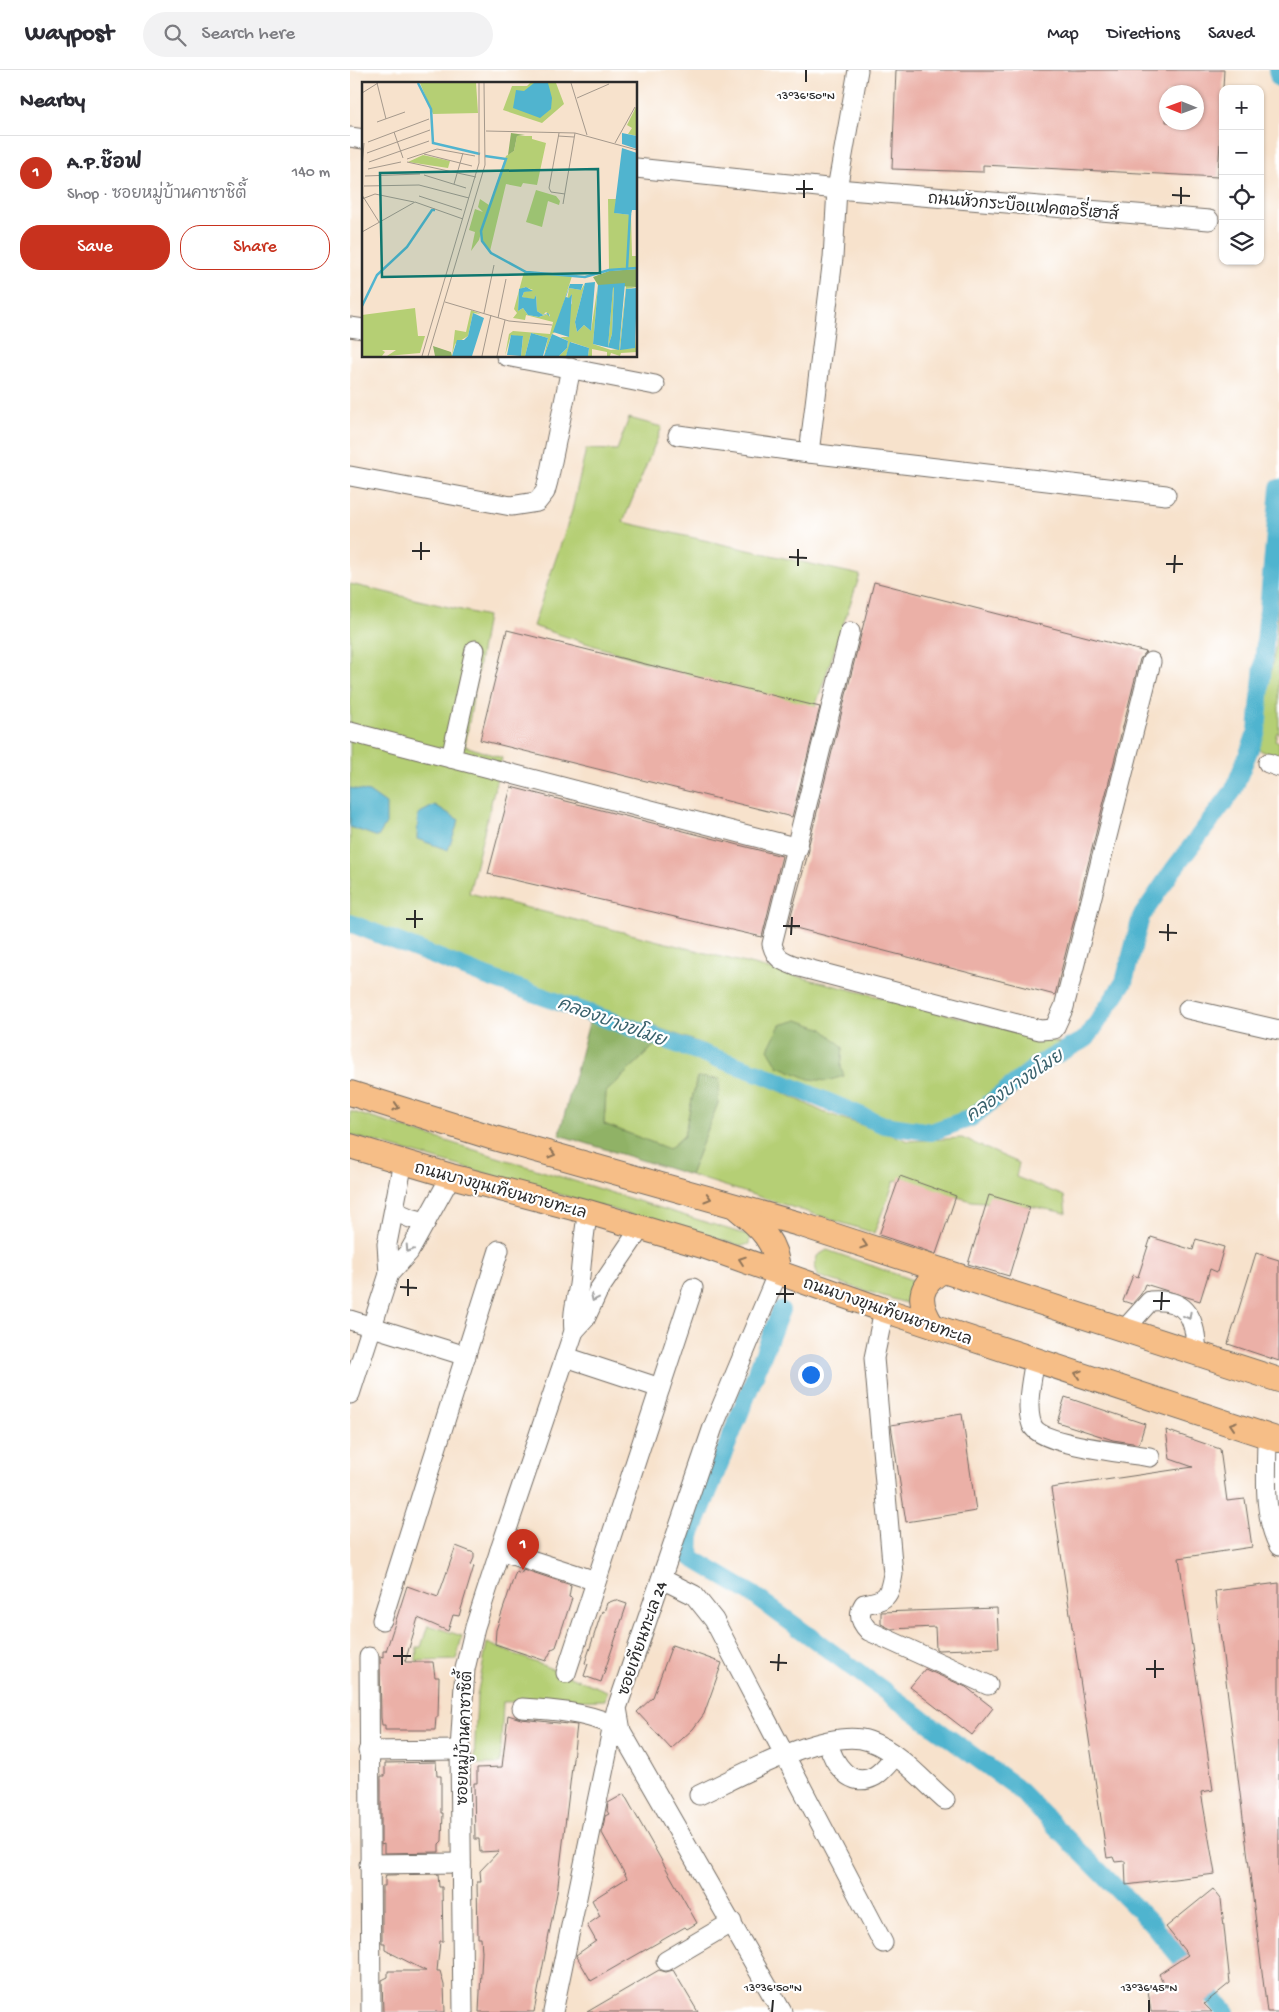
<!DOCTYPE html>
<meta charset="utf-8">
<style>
:root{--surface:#fff;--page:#f2f2f3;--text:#2b2b33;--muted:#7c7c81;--line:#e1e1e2;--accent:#c8321e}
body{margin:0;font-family:"Gochi Hand","Playpen Sans Thai",sans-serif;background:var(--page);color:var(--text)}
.controls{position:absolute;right:15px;top:15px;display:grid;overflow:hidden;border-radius:10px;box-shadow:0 1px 4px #0004}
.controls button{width:45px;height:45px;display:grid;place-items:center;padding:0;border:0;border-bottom:1px solid var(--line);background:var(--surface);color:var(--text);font:25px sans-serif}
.compass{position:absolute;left:809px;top:15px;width:45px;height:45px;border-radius:50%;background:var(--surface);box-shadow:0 1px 4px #0004;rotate:271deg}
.you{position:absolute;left:460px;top:1304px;width:18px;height:18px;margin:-12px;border:4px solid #fff;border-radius:50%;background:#1a73e8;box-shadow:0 0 0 8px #1a73e833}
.badge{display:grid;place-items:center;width:32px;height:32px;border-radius:50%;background:var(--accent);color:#fff;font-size:16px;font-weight:700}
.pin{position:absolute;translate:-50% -41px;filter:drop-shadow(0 1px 2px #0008)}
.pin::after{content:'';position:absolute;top:26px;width:18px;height:15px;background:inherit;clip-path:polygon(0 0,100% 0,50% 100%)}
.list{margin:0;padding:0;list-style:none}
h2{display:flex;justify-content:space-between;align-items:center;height:65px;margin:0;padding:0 20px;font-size:21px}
h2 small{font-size:16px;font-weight:400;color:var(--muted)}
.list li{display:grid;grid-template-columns:32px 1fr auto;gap:15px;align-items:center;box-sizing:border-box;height:75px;padding:0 20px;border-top:1px solid var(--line)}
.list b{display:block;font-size:19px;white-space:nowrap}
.list p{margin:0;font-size:16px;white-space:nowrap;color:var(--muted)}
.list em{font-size:16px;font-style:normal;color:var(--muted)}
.actions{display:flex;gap:10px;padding:15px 20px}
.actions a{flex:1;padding:11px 0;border:1px solid var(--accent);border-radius:20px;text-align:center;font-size:18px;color:var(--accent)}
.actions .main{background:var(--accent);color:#fff}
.icon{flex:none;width:28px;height:28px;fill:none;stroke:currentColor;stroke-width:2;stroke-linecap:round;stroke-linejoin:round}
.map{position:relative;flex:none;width:929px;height:1942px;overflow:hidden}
header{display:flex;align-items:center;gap:30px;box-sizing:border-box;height:70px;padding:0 25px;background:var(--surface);border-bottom:1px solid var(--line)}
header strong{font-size:24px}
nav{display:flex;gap:28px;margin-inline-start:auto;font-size:18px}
.search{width:350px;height:45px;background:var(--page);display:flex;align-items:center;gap:12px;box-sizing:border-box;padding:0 18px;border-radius:28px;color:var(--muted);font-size:19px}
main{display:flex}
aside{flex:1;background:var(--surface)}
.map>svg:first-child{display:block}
.green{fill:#b5cf74;stroke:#707d50;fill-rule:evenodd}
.forest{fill:#90b266;stroke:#5e6e48}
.water{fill:#50b4cf;stroke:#3e707d}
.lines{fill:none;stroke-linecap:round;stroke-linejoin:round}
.canal{stroke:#50b4cf;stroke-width:18}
.building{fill:#ebb0a7;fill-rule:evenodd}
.minor-casing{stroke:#726b63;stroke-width:21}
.major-casing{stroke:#726b63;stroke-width:26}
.minor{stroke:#fff;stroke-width:19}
.major{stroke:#f6be87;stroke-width:24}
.oneway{stroke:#907459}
.oneway2{stroke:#a0a0a0}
.ticks{fill:none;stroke:#2b2b2b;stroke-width:2}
.labels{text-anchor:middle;stroke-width:4.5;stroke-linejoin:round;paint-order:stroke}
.street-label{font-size:16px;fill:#2b2b2b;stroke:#fff}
.water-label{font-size:18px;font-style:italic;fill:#3a626d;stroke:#fff}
.inset-river{fill:none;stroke:#50b4cf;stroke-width:2.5}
.inset-road{fill:none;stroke:#a5998c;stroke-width:1}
.view{fill:#0f766e;fill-opacity:0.15;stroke:#0f766e;stroke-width:2.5}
.inset-edge{fill:none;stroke:#2b2b2b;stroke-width:2.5}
.ticks-label{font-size:12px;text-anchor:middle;fill:#2b2b2b;stroke:#fff;stroke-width:4.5;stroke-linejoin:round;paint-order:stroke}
</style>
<header>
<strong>Waypost</strong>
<div class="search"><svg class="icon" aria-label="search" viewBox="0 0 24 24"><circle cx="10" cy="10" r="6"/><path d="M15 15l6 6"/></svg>Search here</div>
<nav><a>Map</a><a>Directions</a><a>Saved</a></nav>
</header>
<main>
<aside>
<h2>Nearby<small></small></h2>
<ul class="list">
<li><span class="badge">1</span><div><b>A.P.ช๊อฟ</b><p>Shop · ซอยหมู่บ้านคาซาซิตี้</p></div><em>140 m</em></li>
</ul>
<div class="actions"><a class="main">Save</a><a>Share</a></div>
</aside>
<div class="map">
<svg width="929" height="1942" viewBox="0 0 929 1942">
<rect width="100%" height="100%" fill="#fff"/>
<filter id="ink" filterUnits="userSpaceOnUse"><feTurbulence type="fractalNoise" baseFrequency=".02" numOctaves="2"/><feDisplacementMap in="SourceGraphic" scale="10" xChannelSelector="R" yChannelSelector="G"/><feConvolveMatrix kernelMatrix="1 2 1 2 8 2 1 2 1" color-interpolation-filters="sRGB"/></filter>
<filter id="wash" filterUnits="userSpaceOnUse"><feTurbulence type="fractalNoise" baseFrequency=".0096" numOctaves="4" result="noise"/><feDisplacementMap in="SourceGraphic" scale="20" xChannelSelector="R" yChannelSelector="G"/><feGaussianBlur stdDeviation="1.12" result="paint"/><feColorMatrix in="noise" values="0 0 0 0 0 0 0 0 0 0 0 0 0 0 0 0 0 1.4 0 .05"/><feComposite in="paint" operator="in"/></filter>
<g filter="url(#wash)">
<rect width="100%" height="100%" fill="#f7e2cc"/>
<g class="green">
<polygon points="279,348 312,357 273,452 510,505 462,646 183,556 222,441 236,379 267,380"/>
<path d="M 0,514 L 137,546 L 115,676 L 152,688 L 119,823 L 711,973 L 685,989 L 617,1042 L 582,1057 L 540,1050 L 337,968 L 165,909 L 0,846 ZM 493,977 L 491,997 L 428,996 Z"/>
<polygon points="929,520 929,664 927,662 925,670 929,672 929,688 907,679 926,573"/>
<polygon points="306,974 414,1013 473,1042 559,1071 612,1068 669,1093 666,1107 714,1126 716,1143 680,1136 622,1131 545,1110 524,1163 340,1105 368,1033 347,1007 334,1066 319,1079 254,1054 256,1022"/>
<polygon points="0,1041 400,1166 399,1174 392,1176 0,1065"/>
<polygon points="477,1180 568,1212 562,1235 468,1206 465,1196 467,1186"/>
<polygon points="78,1555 112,1566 106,1590 66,1591 67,1577 71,1577"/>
<polygon points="137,1573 257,1621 255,1630 153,1632 150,1694 124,1694 127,1626"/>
</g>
<g class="forest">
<polygon points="240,949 306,974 256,1022 254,1054 319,1079 334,1066 347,1007 370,1009 368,1033 340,1105 209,1065"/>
<polygon points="448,950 473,959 493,977 491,997 494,1006 477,1011 459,1009 428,996 418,979 430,955"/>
</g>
<g class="water">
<polygon points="0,718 19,722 36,734 36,754 28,767 0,757"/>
<polygon points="85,735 109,750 98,780 67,769 68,744"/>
</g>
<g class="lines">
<g class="canal">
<polyline points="927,0 929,8"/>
<polyline points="0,853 135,906 414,1005 534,1055 581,1062 621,1048 689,994 737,968 774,912 791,847 823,800 883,721 907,661 929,418"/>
<polyline points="431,1240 341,1466 340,1487 402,1524 666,1717 801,1853 876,1942"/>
</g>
</g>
<g id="blocks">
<g class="building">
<path d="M 546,0 L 874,0 L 868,107 L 633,95 L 633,102 L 542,99 ZM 816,22 L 846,22 L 846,52 L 816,52 Z"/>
<polygon points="524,512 796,582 790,589 705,925 438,856 459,780 459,774"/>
<polygon points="157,560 470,637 442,747 130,670"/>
<polygon points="161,717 432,786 412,867 138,804"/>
<polygon points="550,1106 606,1126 586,1184 529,1165"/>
<polygon points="639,1125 680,1137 659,1206 618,1194"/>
<polygon points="801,1167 843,1180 846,1169 874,1177 867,1202 860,1199 850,1231 795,1214 791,1224 782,1234 773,1231 783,1205 788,1207"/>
<polygon points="906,1183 929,1190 929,1291 878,1274"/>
<polygon points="715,1327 795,1354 789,1374 763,1370 707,1352"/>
<polygon points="612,1344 626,1441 556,1452 541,1355"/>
<polygon points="816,1360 870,1379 877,1431 895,1429 902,1477 829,1488 863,1720 851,1722 865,1804 776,1815 775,1791 765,1792 763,1787 757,1788 701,1418 843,1397 820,1389"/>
<polygon points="106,1476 124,1483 124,1488 121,1495 124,1496 109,1546 103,1545 98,1561 68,1548 55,1592 83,1592 85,1607 89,1607 88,1647 86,1647 85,1660 35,1660 35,1655 32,1655 31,1648 30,1586 33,1587 33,1581 36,1581 57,1516 88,1527"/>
<polygon points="173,1499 221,1515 219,1527 222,1528 206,1577 202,1579 196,1591 145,1574 146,1560 166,1501 171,1503"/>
<polygon points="929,1513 929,1942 917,1942 865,1521"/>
<polygon points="265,1530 277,1534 251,1612 234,1606 238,1594 235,1593 252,1541 254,1542 257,1533"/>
<polygon points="647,1538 649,1578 588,1580 586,1579 585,1557 541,1559 531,1554 531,1542"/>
<polygon points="322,1575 372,1593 354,1644 343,1659 321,1679 287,1642 303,1627"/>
<polygon points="575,1599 616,1617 643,1638 622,1665 560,1617"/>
<polygon points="158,1645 171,1649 227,1655 207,1823 184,1942 129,1942 132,1882 131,1868 128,1868 127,1812 131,1812 130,1801 149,1781 130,1782 129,1769 125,1769 124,1713 127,1713 127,1698 152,1697"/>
<polygon points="86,1692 87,1706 91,1706 91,1743 93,1743 92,1771 89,1774 89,1782 34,1783 34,1774 31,1775 31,1706 35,1706 35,1693"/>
<polygon points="274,1724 347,1853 337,1859 335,1857 241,1911 226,1885 246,1871 237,1855 250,1846 242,1830 277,1808 252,1763 255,1746 259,1744 257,1741 258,1733"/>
<polygon points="88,1804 89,1817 92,1817 93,1871 90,1871 87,1901 90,1901 94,1915 95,1942 33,1942 32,1910 38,1907 38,1901 76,1901 35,1880 35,1873 32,1873 32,1816 35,1816 35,1809 36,1805"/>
<polygon points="863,1819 871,1829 880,1913 854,1934 862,1942 801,1942 798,1920 816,1918 809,1904 838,1885 816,1857"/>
<polygon points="309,1900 316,1902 323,1900 348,1942 237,1942"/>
</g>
</g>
</g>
<g filter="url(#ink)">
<use href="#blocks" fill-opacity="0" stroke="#726b63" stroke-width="1"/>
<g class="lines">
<defs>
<g id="minor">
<polyline points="0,67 14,69"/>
<polyline points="286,98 487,119 859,150"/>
<polyline points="0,257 14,259"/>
<polyline points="156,286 305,315"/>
<polyline points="328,365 459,383 816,425"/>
<polyline points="459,383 483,188 487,119 508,0"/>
<polyline points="0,406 161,436 187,432 195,422 198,411 221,298"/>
<path d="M 500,562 L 422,874 C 426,889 432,891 446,896 L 690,960 L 704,959 L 714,937 L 801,592"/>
<polyline points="0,662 448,778"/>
<polyline points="101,688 125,580"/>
<polyline points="918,693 929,697"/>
<polyline points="838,939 929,960"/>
<polyline points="44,1141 60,1148 76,1152"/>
<polyline points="428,1202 363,1357 267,1638 271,1661 432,1942"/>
<polyline points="39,1204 37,1174 53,1092"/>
<path d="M 534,1240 L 524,1288 L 543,1504 C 539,1527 537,1530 514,1534 C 507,1545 511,1553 519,1561 L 638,1615"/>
<polyline points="0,1250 116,1286"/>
<path d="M 774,1260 L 800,1231 C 839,1228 845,1249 847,1284"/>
<polyline points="224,1261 235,1249 248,1221 290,1159"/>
<polyline points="216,1287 310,1318"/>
<path d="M 685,1289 C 682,1309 675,1336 682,1355 C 690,1375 778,1383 800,1387"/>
<polyline points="0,1324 39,1204 59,1182 101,1106"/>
<path d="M 917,1366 C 917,1402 912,1443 929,1476"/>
<polyline points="150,1480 246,1511"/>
<polyline points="312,1509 344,1525 364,1550 533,1873"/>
<polyline points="32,1550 149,1180"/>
<polyline points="19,1587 21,1942"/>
<polyline points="216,1603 343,1218"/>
<path d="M 172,1638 C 204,1640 232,1642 261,1654"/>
<path d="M 478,1672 C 483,1693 500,1720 525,1706 C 533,1701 539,1693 545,1686"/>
<polyline points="18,1681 110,1680"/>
<path d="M 349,1725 C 388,1707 477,1656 519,1671 C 548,1681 572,1710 595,1730"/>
<polyline points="19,1794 111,1793"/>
<polyline points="316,1891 382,1852"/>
<path d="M 113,1942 L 110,1680 L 115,1599 L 125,1557 L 150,1480 L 224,1261 C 222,1244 226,1232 229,1215 C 232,1191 233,1166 238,1142"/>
<polyline points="203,1942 266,1641"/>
</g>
<g id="major">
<polyline points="0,1023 144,1068 449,1154 929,1310"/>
<polyline points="0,1076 101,1106 238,1142 356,1177 534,1240 929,1370"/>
<path d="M 388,1139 C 410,1157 427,1172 428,1202"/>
<path d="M 582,1255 C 567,1232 568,1215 593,1201"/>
</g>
</defs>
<use href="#minor" class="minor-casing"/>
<use href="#major" class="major-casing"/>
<use href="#minor" class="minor"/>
<use href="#major" class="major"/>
</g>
<defs><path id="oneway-chevron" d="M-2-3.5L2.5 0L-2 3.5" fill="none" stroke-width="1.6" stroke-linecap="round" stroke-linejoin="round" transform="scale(1.25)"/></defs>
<g class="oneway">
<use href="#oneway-chevron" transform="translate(46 1037) rotate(17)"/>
<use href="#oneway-chevron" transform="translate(202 1084) rotate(16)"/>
<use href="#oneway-chevron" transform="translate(358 1128) rotate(16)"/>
<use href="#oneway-chevron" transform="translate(514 1175) rotate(18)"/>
<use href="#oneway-chevron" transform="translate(392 1190) rotate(-161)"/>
<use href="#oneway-chevron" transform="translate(728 1304) rotate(-162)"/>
<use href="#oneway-chevron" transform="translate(883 1355) rotate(-162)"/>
</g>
<g class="oneway2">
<use href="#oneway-chevron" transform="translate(59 1179) rotate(123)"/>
<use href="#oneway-chevron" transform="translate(244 1228) rotate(115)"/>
<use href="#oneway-chevron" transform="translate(838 1246) rotate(61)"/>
</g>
</g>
<path class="ticks" d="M 456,12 L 456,0M 446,119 L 463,119M 822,125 L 840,126M 454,128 L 454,110M 831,134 L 831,117M 62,481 L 80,481M 439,487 L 457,488M 71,490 L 71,472M 816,494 L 833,494M 448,496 L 448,479M 824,503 L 825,485M 56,849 L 73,849M 433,856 L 450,856M 65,858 L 65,840M 809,862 L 827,863M 441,865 L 442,847M 818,871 L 818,854M 50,1217 L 67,1218M 426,1224 L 444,1224M 58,1226 L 58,1209M 803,1231 L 820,1231M 435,1233 L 435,1215M 811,1240 L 812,1222M 43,1586 L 61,1586M 420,1592 L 437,1593M 52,1595 L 52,1577M 796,1599 L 814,1599M 428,1601 L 429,1584M 805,1608 L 805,1590M 422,1942 L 423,1930M 799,1942 L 799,1930"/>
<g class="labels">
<g class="street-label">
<text transform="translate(673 135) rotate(5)" y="6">ถนนหัวกระบือแฟคตอรี่เฮาส์</text>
<text transform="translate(151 1119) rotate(15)" y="6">ถนนบางขุนเทียนชายทะเล</text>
<text transform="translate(538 1240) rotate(19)" y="6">ถนนบางขุนเทียนชายทะเล</text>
<text transform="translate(291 1568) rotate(-71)" y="6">ซอยเทียนทะเล 24</text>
<text transform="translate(113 1668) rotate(-88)" y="6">ซอยหมู่บ้านคาซาซิตี้</text>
</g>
<g class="water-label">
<text transform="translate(262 951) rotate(20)" y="6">คลองบางขโมย</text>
<text transform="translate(664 1015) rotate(-34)" y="6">คลองบางขโมย</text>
</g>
</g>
<g transform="translate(12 12)">
<rect width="275" height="275" fill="#f7e2cc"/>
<path d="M 58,1 L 114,1 L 116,31 L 71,32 ZM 168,1 L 194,1 L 202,22 L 180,41 L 141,28 L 150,4 L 165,4 ZM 275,23 L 275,54 L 266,52 L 270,46 L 265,43 ZM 155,54 L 170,54 L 170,57 L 184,61 L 175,103 L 161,101 L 159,105 L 144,102 L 128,169 L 120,158 L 119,149 L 144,74 L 152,69 ZM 61,73 L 88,79 L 86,86 L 46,80 ZM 174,108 L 194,114 L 198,119 L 197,123 L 186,119 L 180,145 L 164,140 ZM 118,117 L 127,123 L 117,158 L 109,169 L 113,150 L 107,148 L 113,127 L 121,130 L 116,125 ZM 246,117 L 254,117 L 253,131 L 269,133 L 270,174 L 275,174 L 275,187 L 247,187 ZM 162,190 L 210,194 L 195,242 L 204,226 L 207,206 L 219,208 L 223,201 L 213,240 L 215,250 L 222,243 L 229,249 L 236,202 L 231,262 L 249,268 L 257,267 L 264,204 L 275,205 L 264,207 L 258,267 L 273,266 L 275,243 L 275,270 L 259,271 L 258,274 L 249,271 L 248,274 L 253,274 L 245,274 L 245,270 L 230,267 L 230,274 L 226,274 L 227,266 L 209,260 L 204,274 L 197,274 L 205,266 L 206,259 L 198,255 L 207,255 L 208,227 L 206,233 L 206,229 L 204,232 L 210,221 L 210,212 L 199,241 L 199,250 L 196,248 L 190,252 L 182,274 L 186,256 L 169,251 L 163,274 L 159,274 L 161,255 L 149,253 L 143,274 L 147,252 L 151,249 L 188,252 L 191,240 L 164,233 L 163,238 L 151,236 L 155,231 L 152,227 ZM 163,205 L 171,208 L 162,210 L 160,215 L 172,218 L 174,213 L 175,229 L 181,233 L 184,230 L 188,233 L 188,235 L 186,232 L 177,235 L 166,233 L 161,226 L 156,229 L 157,208 ZM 252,204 L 250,252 L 246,265 L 251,205 ZM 53,226 L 56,254 L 63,254 L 58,271 L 25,274 L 34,268 L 20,268 L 23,270 L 20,274 L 0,274 L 0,233 ZM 109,228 L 119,232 L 111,231 L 106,254 L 93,262 L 90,273 L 93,248 L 104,250 Z" fill="#b5cf74" fill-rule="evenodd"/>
<path d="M 149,51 L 163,53 L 155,54 L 152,69 L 146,73 ZM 275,187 L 275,205 L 236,203 L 231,195 L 247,189 ZM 71,264 L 89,270 L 90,274 L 73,274 Z" fill="#90b266"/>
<path d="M 172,1 L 186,1 L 190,16 L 189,27 L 178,36 L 151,26 L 154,8 L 162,9 ZM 260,51 L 275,54 L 275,67 L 260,62 ZM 260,66 L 275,71 L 275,128 L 270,128 L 269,133 L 252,131 ZM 233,200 L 229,249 L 222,243 L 215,250 L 213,240 L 223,201 ZM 263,201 L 257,268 L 231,262 L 236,203 ZM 252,205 L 250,252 L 246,265 L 251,206 ZM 208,202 L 221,202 L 219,208 L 207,206 L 204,215 L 207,216 L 210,212 L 207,255 L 191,250 ZM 164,205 L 171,209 L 162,210 L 160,215 L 172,217 L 174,213 L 175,229 L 181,233 L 186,231 L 188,235 L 185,232 L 177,235 L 166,233 L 161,226 L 156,229 L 157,207 ZM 275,206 L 273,266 L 258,268 L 264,207 ZM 111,231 L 122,236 L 110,274 L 90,274 L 95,258 L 102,258 L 106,254 ZM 169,251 L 186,256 L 181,274 L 163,274 ZM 190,252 L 206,259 L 205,266 L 197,274 L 182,274 ZM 149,253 L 161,254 L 159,274 L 145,273 ZM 208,260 L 227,266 L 226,274 L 204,274 Z" fill="#50b4cf" fill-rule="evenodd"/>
<path class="inset-river" d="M 56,1 L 69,27 L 71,61 L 118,72M 123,74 L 144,77 L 119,149 L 120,159 L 129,171 L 164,190 L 223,195 L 247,188 L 275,186M 265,186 L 268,132M 0,224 L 15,193 L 45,165 L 70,128 L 73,128"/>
<path class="inset-road" d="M 15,1 L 24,37M 209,1 L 225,53M 0,11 L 16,1M 215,16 L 247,2M 15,40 L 43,30M 124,49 L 213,51 L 275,68M 32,50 L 41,76M 197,51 L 187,106 L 189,110 L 203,112M 196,54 L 212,55M 6,60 L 67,37M 253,61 L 273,25M 5,71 L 68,48M 62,72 L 110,84M 45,77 L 75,67 L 113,74M 7,80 L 67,59M 45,80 L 114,95M 0,86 L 2,61M 6,87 L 39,80M 62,93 L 104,106M 3,94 L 58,92M 92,102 L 101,71M 2,104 L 57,103 L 107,116M 0,113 L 17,140M 57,114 L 100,128M 0,117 L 13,112 L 52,120M 201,122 L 213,51M 0,150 L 53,120 L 101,137M 83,220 L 147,239 L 190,243M 122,231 L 132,183M 136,236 L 144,197M 60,274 L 117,81 L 117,1M 66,274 L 123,83 L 122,1M 120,274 L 129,233M 135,274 L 143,238"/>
<path class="view" d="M 236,87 L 238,191 L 20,195 L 18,91 Z"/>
<rect width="275" height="275" class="inset-edge"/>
</g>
<g class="ticks-label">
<text x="456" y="29">13°36'50"N</text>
<text x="423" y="1921">13°36'50"N</text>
<text x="799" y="1921">13°36'45"N</text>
</g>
</svg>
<div class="controls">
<button>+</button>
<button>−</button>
<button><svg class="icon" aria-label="locate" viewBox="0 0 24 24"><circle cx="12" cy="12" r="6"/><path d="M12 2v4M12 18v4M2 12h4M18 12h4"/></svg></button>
<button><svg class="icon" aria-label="layers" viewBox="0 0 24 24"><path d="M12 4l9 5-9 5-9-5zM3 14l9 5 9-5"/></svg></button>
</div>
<svg class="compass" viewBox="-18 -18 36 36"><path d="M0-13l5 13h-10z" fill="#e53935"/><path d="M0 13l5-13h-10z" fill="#7c7c81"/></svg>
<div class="you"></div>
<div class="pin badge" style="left:173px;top:1500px">1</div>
</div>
</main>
